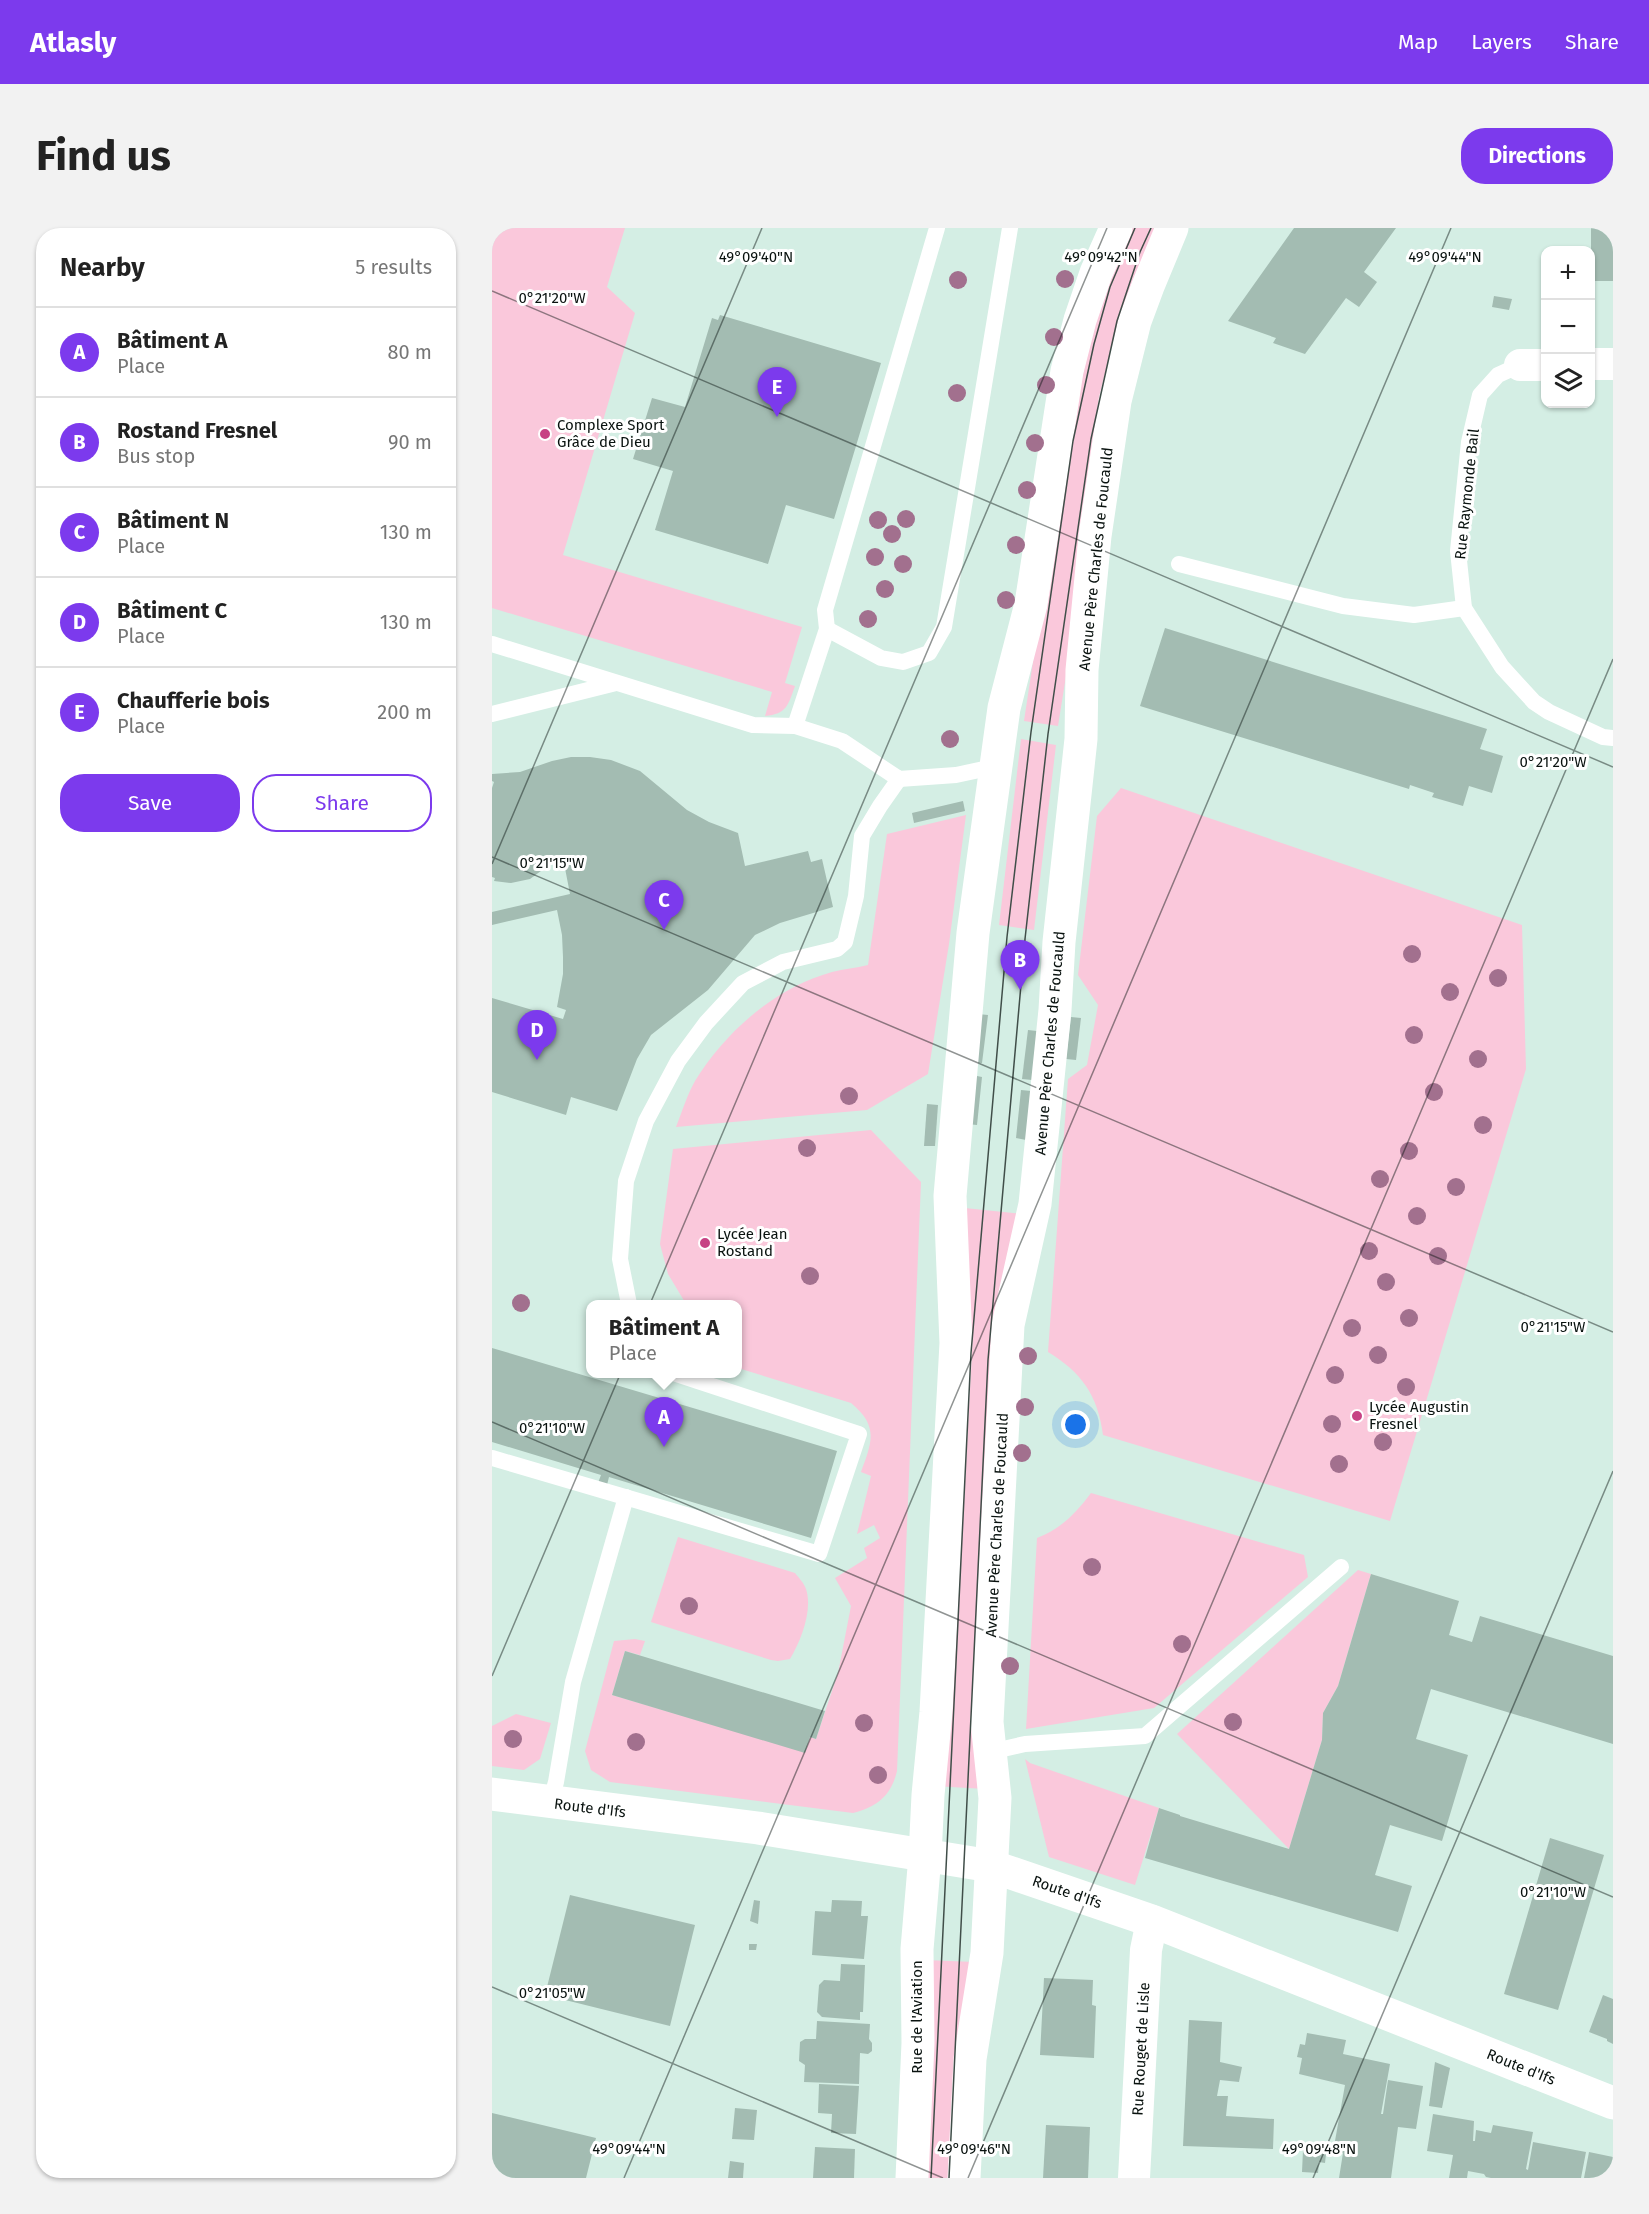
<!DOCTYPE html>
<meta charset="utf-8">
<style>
:root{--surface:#fff;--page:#f2f2f2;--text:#222;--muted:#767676;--line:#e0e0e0;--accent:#7c3aed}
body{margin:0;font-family:"Fira Sans",sans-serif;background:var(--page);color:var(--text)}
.controls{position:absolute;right:18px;top:18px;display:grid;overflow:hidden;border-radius:12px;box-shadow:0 2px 4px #0004}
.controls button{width:54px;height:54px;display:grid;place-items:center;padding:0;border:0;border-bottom:2px solid var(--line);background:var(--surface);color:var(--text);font:30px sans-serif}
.you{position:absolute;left:584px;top:1197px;width:21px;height:21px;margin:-15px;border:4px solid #fff;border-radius:50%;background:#1a73e8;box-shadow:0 0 0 9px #1a73e833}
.badge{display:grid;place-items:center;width:39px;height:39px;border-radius:50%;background:var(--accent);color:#fff;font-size:20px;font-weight:700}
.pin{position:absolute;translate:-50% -50px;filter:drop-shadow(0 2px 3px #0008)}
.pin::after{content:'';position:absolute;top:32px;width:21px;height:18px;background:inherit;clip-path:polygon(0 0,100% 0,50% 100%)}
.popup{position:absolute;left:94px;top:1072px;width:156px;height:78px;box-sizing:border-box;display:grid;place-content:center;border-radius:12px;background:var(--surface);filter:drop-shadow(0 2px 4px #0005);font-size:20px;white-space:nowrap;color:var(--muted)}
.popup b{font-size:22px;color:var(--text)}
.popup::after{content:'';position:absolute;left:50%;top:100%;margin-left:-12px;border:12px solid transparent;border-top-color:var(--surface)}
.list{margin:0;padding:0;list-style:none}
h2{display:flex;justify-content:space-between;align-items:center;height:78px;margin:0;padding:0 24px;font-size:26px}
h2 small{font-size:20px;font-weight:400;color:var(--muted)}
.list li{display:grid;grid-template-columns:39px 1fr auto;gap:18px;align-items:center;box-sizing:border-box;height:90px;padding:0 24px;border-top:2px solid var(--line)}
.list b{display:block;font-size:22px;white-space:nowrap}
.list p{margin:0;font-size:20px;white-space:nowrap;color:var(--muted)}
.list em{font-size:20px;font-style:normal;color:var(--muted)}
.actions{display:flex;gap:12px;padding:18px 24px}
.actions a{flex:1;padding:14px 0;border:2px solid var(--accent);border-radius:24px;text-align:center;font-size:21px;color:var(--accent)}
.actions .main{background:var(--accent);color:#fff}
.icon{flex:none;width:33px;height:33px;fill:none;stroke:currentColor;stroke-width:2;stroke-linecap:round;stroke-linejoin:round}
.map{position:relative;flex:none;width:1121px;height:1950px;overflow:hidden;border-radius:24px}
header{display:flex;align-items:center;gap:36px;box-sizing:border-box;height:84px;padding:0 30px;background:var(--accent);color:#fff}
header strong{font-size:28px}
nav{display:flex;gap:33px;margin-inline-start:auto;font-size:21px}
.intro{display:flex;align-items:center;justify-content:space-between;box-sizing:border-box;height:144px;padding:0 36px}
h1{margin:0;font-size:42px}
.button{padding:15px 27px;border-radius:24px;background:var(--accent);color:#fff;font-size:21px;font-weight:700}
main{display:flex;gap:36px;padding:0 36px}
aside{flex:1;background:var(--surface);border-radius:24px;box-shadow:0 2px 4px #0004}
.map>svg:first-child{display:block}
.green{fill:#fac8db}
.building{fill:#a3bcb2}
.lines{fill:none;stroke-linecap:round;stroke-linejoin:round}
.lane{stroke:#fff;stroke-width:16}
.street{stroke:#fff;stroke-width:32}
.secondary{stroke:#fff;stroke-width:33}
.tram{stroke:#404e49;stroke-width:1.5}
.tree{fill:#a2708e}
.ticks{fill:none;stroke:#09120f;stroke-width:1.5;stroke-opacity:0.45}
.poi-dot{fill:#c74284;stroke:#fff;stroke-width:2}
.labels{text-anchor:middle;stroke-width:6;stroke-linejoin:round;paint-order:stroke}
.poi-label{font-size:15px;fill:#09120f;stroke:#fff;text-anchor:start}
.street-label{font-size:15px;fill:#09120f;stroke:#fff}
.ticks-label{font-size:15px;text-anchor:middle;fill:#09120f;stroke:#fff;stroke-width:6;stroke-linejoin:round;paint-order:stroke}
</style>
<header>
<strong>Atlasly</strong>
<nav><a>Map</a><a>Layers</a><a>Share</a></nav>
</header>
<div class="intro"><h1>Find us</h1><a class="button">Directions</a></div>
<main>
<aside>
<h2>Nearby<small>5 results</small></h2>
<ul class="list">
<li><span class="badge">A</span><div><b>Bâtiment A</b><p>Place</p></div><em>80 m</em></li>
<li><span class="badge">B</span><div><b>Rostand Fresnel</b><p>Bus stop</p></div><em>90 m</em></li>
<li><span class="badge">C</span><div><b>Bâtiment N</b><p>Place</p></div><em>130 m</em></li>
<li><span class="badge">D</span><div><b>Bâtiment C</b><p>Place</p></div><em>130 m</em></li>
<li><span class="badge">E</span><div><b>Chaufferie bois</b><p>Place</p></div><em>200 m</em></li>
</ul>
<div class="actions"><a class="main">Save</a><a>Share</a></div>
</aside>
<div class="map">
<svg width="1121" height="1950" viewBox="0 0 1121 1950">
<rect width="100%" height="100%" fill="#d4eee4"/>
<g class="green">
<path d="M 0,0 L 133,0 L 115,59 L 143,85 L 71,327 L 310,399 L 293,455 L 303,458 C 296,477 295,486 273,488 L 280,464 L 0,380 Z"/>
<polygon points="632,0 670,0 622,149 566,498 532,493 581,169"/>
<polygon points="529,511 564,517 542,702 507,697"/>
<path d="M 629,560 L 1030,697 L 1034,841 L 898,1293 L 611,1207 C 606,1167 589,1144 556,1124 L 576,851 L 595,837 L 606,777 L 586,747 L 605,588 Z"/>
<path d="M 474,587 L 457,716 L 436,846 L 375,882 L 184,899 C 190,884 195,867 203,853 C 234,803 283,760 340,744 C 352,741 364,740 376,737 L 395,606 Z"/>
<path d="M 379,902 L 429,954 L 405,1543 C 399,1568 385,1579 361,1585 L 118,1554 L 99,1542 L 93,1523 L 122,1413 L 143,1411 L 153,1413 L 148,1427 L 133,1423 L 120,1467 L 313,1524 L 318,1509 L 324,1511 L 346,1445 L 359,1378 L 343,1350 L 375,1330 L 372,1320 L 388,1310 L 382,1297 L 365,1306 L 379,1248 L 369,1244 C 380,1214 387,1198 359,1175 L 246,1140 L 246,1076 L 194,1076 L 176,1046 L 168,1016 L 181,921 Z"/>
<polygon points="463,979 531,986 493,1561 442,1558"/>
<path d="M 599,1265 L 812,1327 L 816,1349 L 662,1480 L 534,1501 L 545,1310 C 569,1301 584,1285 599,1265 Z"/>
<path d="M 186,1309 L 303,1345 C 307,1350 312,1355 314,1361 C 321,1382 309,1413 298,1431 L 286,1433 L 279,1432 L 159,1394 Z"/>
<polygon points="866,1342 879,1346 846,1458 831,1485 830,1512 797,1621 685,1506"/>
<polygon points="24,1486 59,1495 48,1531 32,1542 0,1538 0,1498"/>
<polygon points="533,1531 538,1535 667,1580 643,1657 557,1629"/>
<polygon points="433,1732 483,1734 464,1950 430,1950"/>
</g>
<g class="building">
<polygon points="802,0 904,0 872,44 885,54 867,79 854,70 813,126 781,115 784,110 736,93"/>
<rect x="1099" y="0" width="22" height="53"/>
<polygon points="1002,68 1020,71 1017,82 1000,79"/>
<polygon points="228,87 389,135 342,291 294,277 276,336 163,302 181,243 141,231 160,170 193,179 220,90 226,92"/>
<polygon points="673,400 995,501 988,521 1011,528 1000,565 977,558 971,578 940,569 942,565 918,557 917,561 648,478"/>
<polygon points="79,529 98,529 119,532 148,543 195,582 217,594 246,605 253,638 316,623 319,634 330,631 341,679 288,695 263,707 216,762 159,807 145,831 125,883 79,869 74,887 0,864 0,770 71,791 74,782 65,779 71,746 71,729 70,707 65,682 0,697 0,684 78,666 71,630 64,632 38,651 19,655 2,653 3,650 0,649 0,560 2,554 0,553 0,546 28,544 60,533"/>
<polygon points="471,573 473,583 422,595 420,585"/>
<polygon points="486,786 496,787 490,835 481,835"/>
<polygon points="579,789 589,790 584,832 574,831"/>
<polygon points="536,802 545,803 540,852 530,851"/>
<polygon points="480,847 490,849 485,897 475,896"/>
<polygon points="529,862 539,863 534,912 524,910"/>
<polygon points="435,876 446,877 443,918 432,918"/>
<polygon points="0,1120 345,1223 319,1310 117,1249 115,1257 106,1255 109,1247 0,1214"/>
<polygon points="879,1346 967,1373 957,1407 980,1414 988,1388 1121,1428 1121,1516 939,1461 924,1511 976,1527 950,1613 898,1597 883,1647 920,1658 906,1704 653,1630 667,1580 688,1587 688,1588 797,1621 830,1512 831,1485 846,1458"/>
<polygon points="133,1423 333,1483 324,1511 318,1509 313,1525 120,1467"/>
<polygon points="1058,1610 1112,1627 1066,1782 1012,1766"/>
<polygon points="78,1667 203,1697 178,1798 53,1767"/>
<polygon points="262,1672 268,1673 266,1696 258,1693"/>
<polygon points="340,1672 370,1673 369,1688 376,1688 372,1731 320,1727 323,1683 339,1684"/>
<polygon points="257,1716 265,1716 264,1722 257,1722"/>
<polygon points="349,1736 373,1737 371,1784 368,1784 368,1792 330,1789 325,1784 327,1757 332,1752 348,1753"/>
<polygon points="552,1750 601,1752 600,1777 604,1778 602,1830 548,1827"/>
<polygon points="1111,1767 1121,1771 1121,1816 1115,1813 1115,1811 1097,1804"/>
<polygon points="697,1792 730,1794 728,1834 750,1839 747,1854 728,1852 725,1868 736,1868 734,1888 782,1891 781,1921 691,1918"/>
<polygon points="325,1793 378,1796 377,1811 380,1815 380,1823 376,1826 368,1825 367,1856 312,1854 313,1837 307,1833 308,1814 313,1811 324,1811"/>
<polygon points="815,1805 854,1812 851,1826 898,1836 889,1886 891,1886 896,1852 931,1858 924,1901 906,1899 899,1950 847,1950 851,1925 841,1924 853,1857 807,1846 810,1830 805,1829 808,1816 813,1817"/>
<polygon points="943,1834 958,1840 950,1880 937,1878"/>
<polygon points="327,1856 367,1858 364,1906 339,1905 340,1886 326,1885"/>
<polygon points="243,1880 265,1882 262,1912 240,1911"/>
<polygon points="0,1885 104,1910 94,1950 0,1950"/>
<polygon points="941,1886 982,1893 981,1913 983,1913 984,1902 999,1905 1001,1897 1041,1904 1034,1941 1036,1942 1041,1914 1094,1924 1089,1950 999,1950 994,1949 992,1946 976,1943 975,1950 957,1950 961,1927 935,1923"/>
<polygon points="554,1897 598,1899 596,1950 551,1950"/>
<polygon points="323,1919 363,1921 362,1950 321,1950"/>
<polygon points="811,1922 828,1923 827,1925 834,1926 833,1935 827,1934 826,1945 810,1944"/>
<polygon points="1097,1924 1121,1929 1121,1950 1092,1950"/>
<polygon points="238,1933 252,1935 251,1950 236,1950"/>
</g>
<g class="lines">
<g class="lane">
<polyline points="1028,137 1006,147 988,167 977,214 966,323 972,380 1010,439 1042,474 1057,484 1111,509 1121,510"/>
<polyline points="687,336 851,378 922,387 972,380"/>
<polyline points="335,401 389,430 411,434 437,425 452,399 518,0"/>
<polyline points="0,416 261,497 303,498 350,513 407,551 464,547 506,538"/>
<polyline points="0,486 124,455"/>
<polyline points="303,498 335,401 333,382 445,0"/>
<polyline points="137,1076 128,1031 134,953 154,893 186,833 214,795 251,755 291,734 345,721 353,714 364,668 370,608 388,578 407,551"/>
<polyline points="0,1230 327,1326 367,1206 184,1146"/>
<polyline points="498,1524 533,1516 653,1508 849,1339"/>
<polyline points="58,1575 64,1554 81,1454 134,1269"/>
</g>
<g class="street">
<polyline points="1098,136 1121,136"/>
<polyline points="1028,137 1054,137"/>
<polyline points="642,1950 654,1722 660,1693"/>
</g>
<g class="secondary">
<polyline points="0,1566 266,1600 499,1638 660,1693 1121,1875"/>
<polyline points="420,1950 426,1815 425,1721 433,1628 436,1567 444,1484 464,1115 458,968 481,705 512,480 539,376 575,143 588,92 604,45 624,0"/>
<polyline points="472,1950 478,1831 495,1725 503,1570 495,1494 516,1097 543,976 563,782 567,714 589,511 590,442 603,308 623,173 643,93 656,58 680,0"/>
</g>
<g class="tram">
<polyline points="439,1950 479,1125 515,709 539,504 581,213 602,116 618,59 643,0"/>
<polyline points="457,1950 496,1132 533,711 556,506 599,211 625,93 648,24 659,0"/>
</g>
</g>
<g class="tree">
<circle cx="573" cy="51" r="9"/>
<circle cx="466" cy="52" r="9"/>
<circle cx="562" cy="109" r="9"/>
<circle cx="554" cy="157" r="9"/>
<circle cx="465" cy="165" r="9"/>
<circle cx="543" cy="215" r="9"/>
<circle cx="535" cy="262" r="9"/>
<circle cx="414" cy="291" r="9"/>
<circle cx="386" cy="292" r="9"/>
<circle cx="400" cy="306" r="9"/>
<circle cx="524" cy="317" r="9"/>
<circle cx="383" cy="329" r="9"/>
<circle cx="411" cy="336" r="9"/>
<circle cx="393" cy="361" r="9"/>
<circle cx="514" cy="372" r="9"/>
<circle cx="376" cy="391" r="9"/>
<circle cx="458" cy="511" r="9"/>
<circle cx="920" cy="726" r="9"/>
<circle cx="1006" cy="750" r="9"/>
<circle cx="958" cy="764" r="9"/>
<circle cx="922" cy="807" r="9"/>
<circle cx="986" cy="831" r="9"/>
<circle cx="942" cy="864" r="9"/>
<circle cx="357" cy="868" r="9"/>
<circle cx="991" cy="897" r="9"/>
<circle cx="315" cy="920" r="9"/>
<circle cx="917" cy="923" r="9"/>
<circle cx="888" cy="951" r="9"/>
<circle cx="964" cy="959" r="9"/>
<circle cx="925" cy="988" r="9"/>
<circle cx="877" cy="1023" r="9"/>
<circle cx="946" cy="1028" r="9"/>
<circle cx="318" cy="1048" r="9"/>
<circle cx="894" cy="1054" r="9"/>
<circle cx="29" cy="1075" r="9"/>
<circle cx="917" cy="1090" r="9"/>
<circle cx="860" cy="1100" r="9"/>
<circle cx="886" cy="1127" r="9"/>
<circle cx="536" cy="1128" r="9"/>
<circle cx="843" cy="1147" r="9"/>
<circle cx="914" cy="1159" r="9"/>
<circle cx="533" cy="1179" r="9"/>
<circle cx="840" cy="1196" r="9"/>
<circle cx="891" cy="1214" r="9"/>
<circle cx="530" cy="1225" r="9"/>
<circle cx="847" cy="1236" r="9"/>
<circle cx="600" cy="1339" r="9"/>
<circle cx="197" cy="1378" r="9"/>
<circle cx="690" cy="1416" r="9"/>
<circle cx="518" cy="1438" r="9"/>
<circle cx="741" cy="1494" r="9"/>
<circle cx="372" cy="1495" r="9"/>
<circle cx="21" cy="1511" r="9"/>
<circle cx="144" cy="1514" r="9"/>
<circle cx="386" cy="1547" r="9"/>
</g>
<path class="ticks" d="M 0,63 L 1121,539M 0,629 L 1121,1104M 0,636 L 270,0M 0,1194 L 1121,1669M 0,1448 L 615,0M 0,1759 L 451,1950M 132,1950 L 959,0M 476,1950 L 1121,431M 821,1950 L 1121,1243"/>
<g class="poi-dot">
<circle cx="53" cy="206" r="6"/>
<circle cx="213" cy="1015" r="6"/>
<circle cx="865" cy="1188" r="6"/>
</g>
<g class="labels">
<g class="poi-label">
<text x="65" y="202">Complexe Sport<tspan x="65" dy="17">Grâce de Dieu</tspan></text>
<text x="225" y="1011">Lycée Jean<tspan x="225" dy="17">Rostand</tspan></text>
<text x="877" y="1184">Lycée Augustin<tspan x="877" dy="17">Fresnel</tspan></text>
</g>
<g class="street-label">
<text transform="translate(975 266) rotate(-84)" y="5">Rue Raymonde Bail</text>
<text transform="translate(604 331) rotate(-84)" y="5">Avenue Père Charles de Foucauld</text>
<text transform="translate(558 815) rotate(-85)" y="5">Avenue Père Charles de Foucauld</text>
<text transform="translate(505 1297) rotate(-87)" y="5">Avenue Père Charles de Foucauld</text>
<text transform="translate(98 1580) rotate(7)" y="5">Route d'Ifs</text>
<text transform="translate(575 1664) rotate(19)" y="5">Route d'Ifs</text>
<text transform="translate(425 1789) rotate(-90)" y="5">Rue de l'Aviation</text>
<text transform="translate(649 1821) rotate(-87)" y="5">Rue Rouget de Lisle</text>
<text transform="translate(1029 1839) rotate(22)" y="5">Route d'Ifs</text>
</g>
</g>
<g class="ticks-label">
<text x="264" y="34">49°09'40"N</text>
<text x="609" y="34">49°09'42"N</text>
<text x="953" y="34">49°09'44"N</text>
<text x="60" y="75">0°21'20"W</text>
<text x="1061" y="539">0°21'20"W</text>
<text x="60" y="640">0°21'15"W</text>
<text x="1061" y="1104">0°21'15"W</text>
<text x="60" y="1205">0°21'10"W</text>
<text x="1061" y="1669">0°21'10"W</text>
<text x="60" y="1770">0°21'05"W</text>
<text x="137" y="1926">49°09'44"N</text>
<text x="482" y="1926">49°09'46"N</text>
<text x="827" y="1926">49°09'48"N</text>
</g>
</svg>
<div class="controls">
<button>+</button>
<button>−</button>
<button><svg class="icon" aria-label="layers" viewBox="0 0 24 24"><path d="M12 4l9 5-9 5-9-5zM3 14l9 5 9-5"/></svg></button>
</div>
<div class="you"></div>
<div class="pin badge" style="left:172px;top:1219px">A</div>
<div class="popup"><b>Bâtiment A</b>Place</div>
<div class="pin badge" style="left:528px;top:762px">B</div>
<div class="pin badge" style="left:172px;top:702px">C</div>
<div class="pin badge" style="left:45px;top:832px">D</div>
<div class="pin badge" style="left:285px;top:189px">E</div>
</div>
</main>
